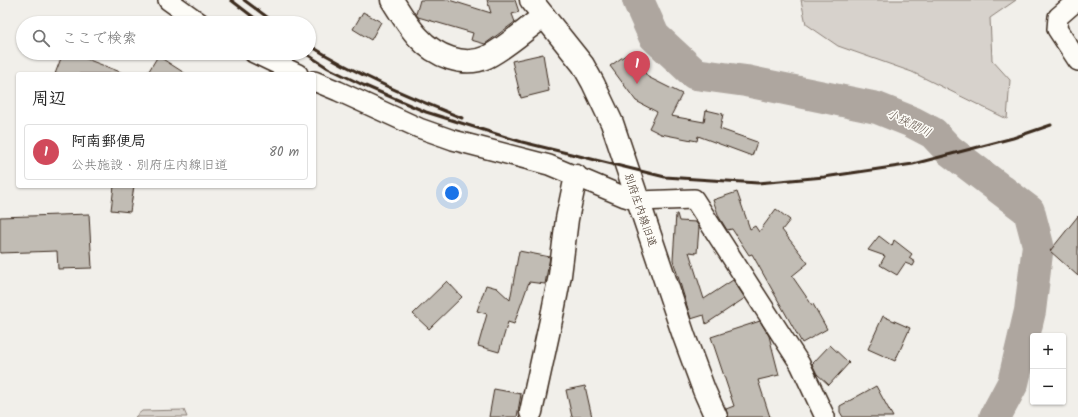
<!DOCTYPE html>
<html lang="ja">
<meta charset="utf-8">
<style>
:root{--surface:#fff;--page:#f2f2f2;--text:#222;--muted:#767676;--line:#e0e0e0;--accent:#d1495b}
body{margin:0;font-family:Kalam,"Klee One",sans-serif;background:var(--page);color:var(--text)}
.controls{position:absolute;right:12px;bottom:12px;display:grid;overflow:hidden;border-radius:4px;box-shadow:0 1px 3px #0004}
.controls button{width:36px;height:36px;display:grid;place-items:center;padding:0;border:0;border-bottom:1px solid var(--line);background:var(--surface);color:var(--text);font:20px sans-serif}
.you{position:absolute;left:452px;top:193px;width:14px;height:14px;margin:-10px;border:3px solid #fff;border-radius:50%;background:#1a73e8;box-shadow:0 0 0 6px #1a73e833}
.badge{display:grid;place-items:center;width:26px;height:26px;border-radius:50%;background:var(--accent);color:#fff;font-size:13px;font-weight:700}
.pin{position:absolute;translate:-50% -33px;filter:drop-shadow(0 1px 2px #0008)}
.pin::after{content:'';position:absolute;top:21px;width:14px;height:12px;background:inherit;clip-path:polygon(0 0,100% 0,50% 100%)}
.list{margin:0;padding:0;list-style:none}
h2{display:flex;justify-content:space-between;align-items:center;height:52px;margin:0;padding:0 16px;font-size:17px}
h2 small{font-size:13px;font-weight:400;color:var(--muted)}
.list li{display:grid;grid-template-columns:26px 1fr auto;gap:12px;align-items:center;box-sizing:border-box;height:56px;margin:0 8px 8px;padding:0 8px;border:1px solid var(--line);border-radius:4px}
.list b{display:block;font-size:15px;white-space:nowrap}
.list p{margin:0;font-size:13px;white-space:nowrap;color:var(--muted)}
.list em{font-size:13px;font-style:normal;color:var(--muted)}
.icon{flex:none;width:22px;height:22px;fill:none;stroke:currentColor;stroke-width:2;stroke-linecap:round;stroke-linejoin:round}
.map{position:relative;flex:none;width:1078px;height:417px;overflow:hidden}
.search{position:absolute;background:var(--surface);box-shadow:0 1px 3px #0004;left:16px;top:16px;width:300px;height:44px;display:flex;align-items:center;gap:10px;box-sizing:border-box;padding:0 14px;border-radius:22px;color:var(--muted);font-size:15px}
.panel{position:absolute;background:var(--surface);box-shadow:0 1px 3px #0004;left:16px;top:72px;width:300px;height:116px;border-radius:4px}
.map>svg:first-child{display:block}
.green{fill:#d7d2cc;stroke:#897e75}
.lines{fill:none;stroke-linecap:round;stroke-linejoin:round}
.river{stroke:#aea69f;stroke-width:32}
.building{fill:#c1bcb4;stroke:#3b2a1e}
.street-casing{stroke:#3b2a1e;stroke-width:22}
.secondary-casing{stroke:#3b2a1e;stroke-width:25}
.street{stroke:#fdfcf7;stroke-width:19}
.secondary{stroke:#fdfcf7;stroke-width:22}
.rail{stroke:#3b2a1e;stroke-width:3}
.labels{text-anchor:middle;stroke-width:3;stroke-linejoin:round;paint-order:stroke}
.street-label{font-size:11px;fill:#3b2a1e;stroke:#fdfcf7}
.water-label{font-size:12px;font-style:italic;fill:#63554b;stroke:#fdfcf7}
</style>
<div class="map">
<svg width="1078" height="417" viewBox="0 0 1078 417">
<rect width="100%" height="100%" fill="#f1efea"/>
<filter id="ink" filterUnits="userSpaceOnUse"><feTurbulence type="fractalNoise" baseFrequency=".025" numOctaves="2"/><feDisplacementMap in="SourceGraphic" scale="8" xChannelSelector="R" yChannelSelector="G"/><feConvolveMatrix kernelMatrix="1 2 1 2 8 2 1 2 1" color-interpolation-filters="sRGB"/></filter>
<g filter="url(#ink)">
<g class="green">
<polygon points="801,0 1016,0 990,18 992,60 1010,80 1007,119 912,72 838,46 806,24"/>
<polygon points="184,410 187,417 135,417 142,411"/>
</g>
<g class="lines">
<polyline class="river" points="638,0 654,36 695,74 746,81 877,108 912,122 933,133 949,150 1029,211 1038,245 1030,311 1013,383 995,417"/>
</g>
<g class="building">
<polygon points="420,0 449,0 491,13 487,0 515,0 519,12 512,14 515,22 485,44 471,40 473,33 418,17 416,14"/>
<polygon points="363,12 381,22 371,40 353,29"/>
<polygon points="630,52 648,77 682,94 671,116 704,122 706,110 723,114 720,129 757,142 752,156 698,136 697,141 661,134 649,128 657,112 636,101 610,66"/>
<polygon points="63,53 71,53 123,73 123,74 55,74"/>
<polygon points="543,54 549,91 521,98 512,61"/>
<polygon points="158,56 186,74 147,74"/>
<polygon points="114,186 134,186 130,212 111,210"/>
<polygon points="737,192 750,229 755,226 759,232 776,209 790,220 782,230 808,263 792,276 812,305 813,304 827,329 802,343 752,254 749,255 732,229 727,230 719,217 713,200"/>
<polygon points="89,214 92,268 58,269 57,251 0,253 0,217"/>
<polygon points="676,214 677,214 679,221 696,222 699,227 697,253 689,252 704,299 733,280 745,298 706,324 704,315 691,319 673,260"/>
<polygon points="1078,216 1078,276 1050,251"/>
<polygon points="879,236 892,246 894,240 912,254 909,258 915,262 913,266 905,263 897,275 880,265 885,256 868,250"/>
<polygon points="519,251 550,257 545,284 529,282 514,324 508,322 499,352 478,346 487,314 477,311 486,285 497,288 510,300"/>
<polygon points="447,281 462,297 429,329 413,314"/>
<polygon points="883,316 910,328 895,361 868,349"/>
<polygon points="760,321 769,336 779,375 758,380 770,417 728,417 726,409 734,406 711,337"/>
<polygon points="830,345 849,363 829,385 817,374 812,364"/>
<polygon points="585,386 592,417 572,417 566,390"/>
<polygon points="876,386 893,417 843,417 840,412 840,406"/>
<polygon points="494,389 521,394 517,417 489,417"/>
</g>
<g class="lines">
<defs>
<g id="street">
<polyline points="168,0 200,23"/>
<polyline points="1078,2 1073,4 1058,17 1057,29 1078,61"/>
<polyline points="254,53 298,74"/>
<polyline points="314,81 338,91 419,128 453,140 549,165 625,197 638,201 694,199 800,364 825,417"/>
</g>
<g id="secondary">
<path d="M 392,0 C 400,13 408,26 418,37 C 435,56 464,68 487,57 C 507,47 526,29 544,16"/>
<polyline points="531,0 583,65 593,83 612,123 684,336 704,390 716,417"/>
<polyline points="531,412 553,311 560,275 567,219 576,176"/>
</g>
</defs>
<use href="#street" class="street-casing"/>
<use href="#secondary" class="secondary-casing"/>
<use href="#street" class="street"/>
<use href="#secondary" class="secondary"/>
<g class="rail">
<polyline points="231,0 261,23"/>
<polyline points="244,0 275,23"/>
<path d="M 309,45 C 357,75 410,97 462,118"/>
<polyline points="305,53 328,68 363,85 426,112 522,142 665,177 758,183 824,177 913,164 1013,138 1051,125"/>
</g>
</g>
</g>
<g class="labels">
<g class="street-label">
<text transform="translate(641 210) rotate(71)" y="4">別府庄内線旧道</text>
</g>
<g class="water-label">
<text transform="translate(909 123) rotate(26)" y="4">小狭間川</text>
</g>
</g>
</svg>
<div class="controls">
<button>+</button>
<button>−</button>
</div>
<div class="you"></div>
<div class="pin badge" style="left:637px;top:84px">1</div>
<div class="search"><svg class="icon" aria-label="search" viewBox="0 0 24 24"><circle cx="10" cy="10" r="6"/><path d="M15 15l6 6"/></svg>ここで検索</div>
<section class="panel">
<h2>周辺<small></small></h2>
<ul class="list">
<li><span class="badge">1</span><div><b>阿南郵便局</b><p>公共施設 · 別府庄内線旧道</p></div><em>80 m</em></li>
</ul>
</section>
</div>
